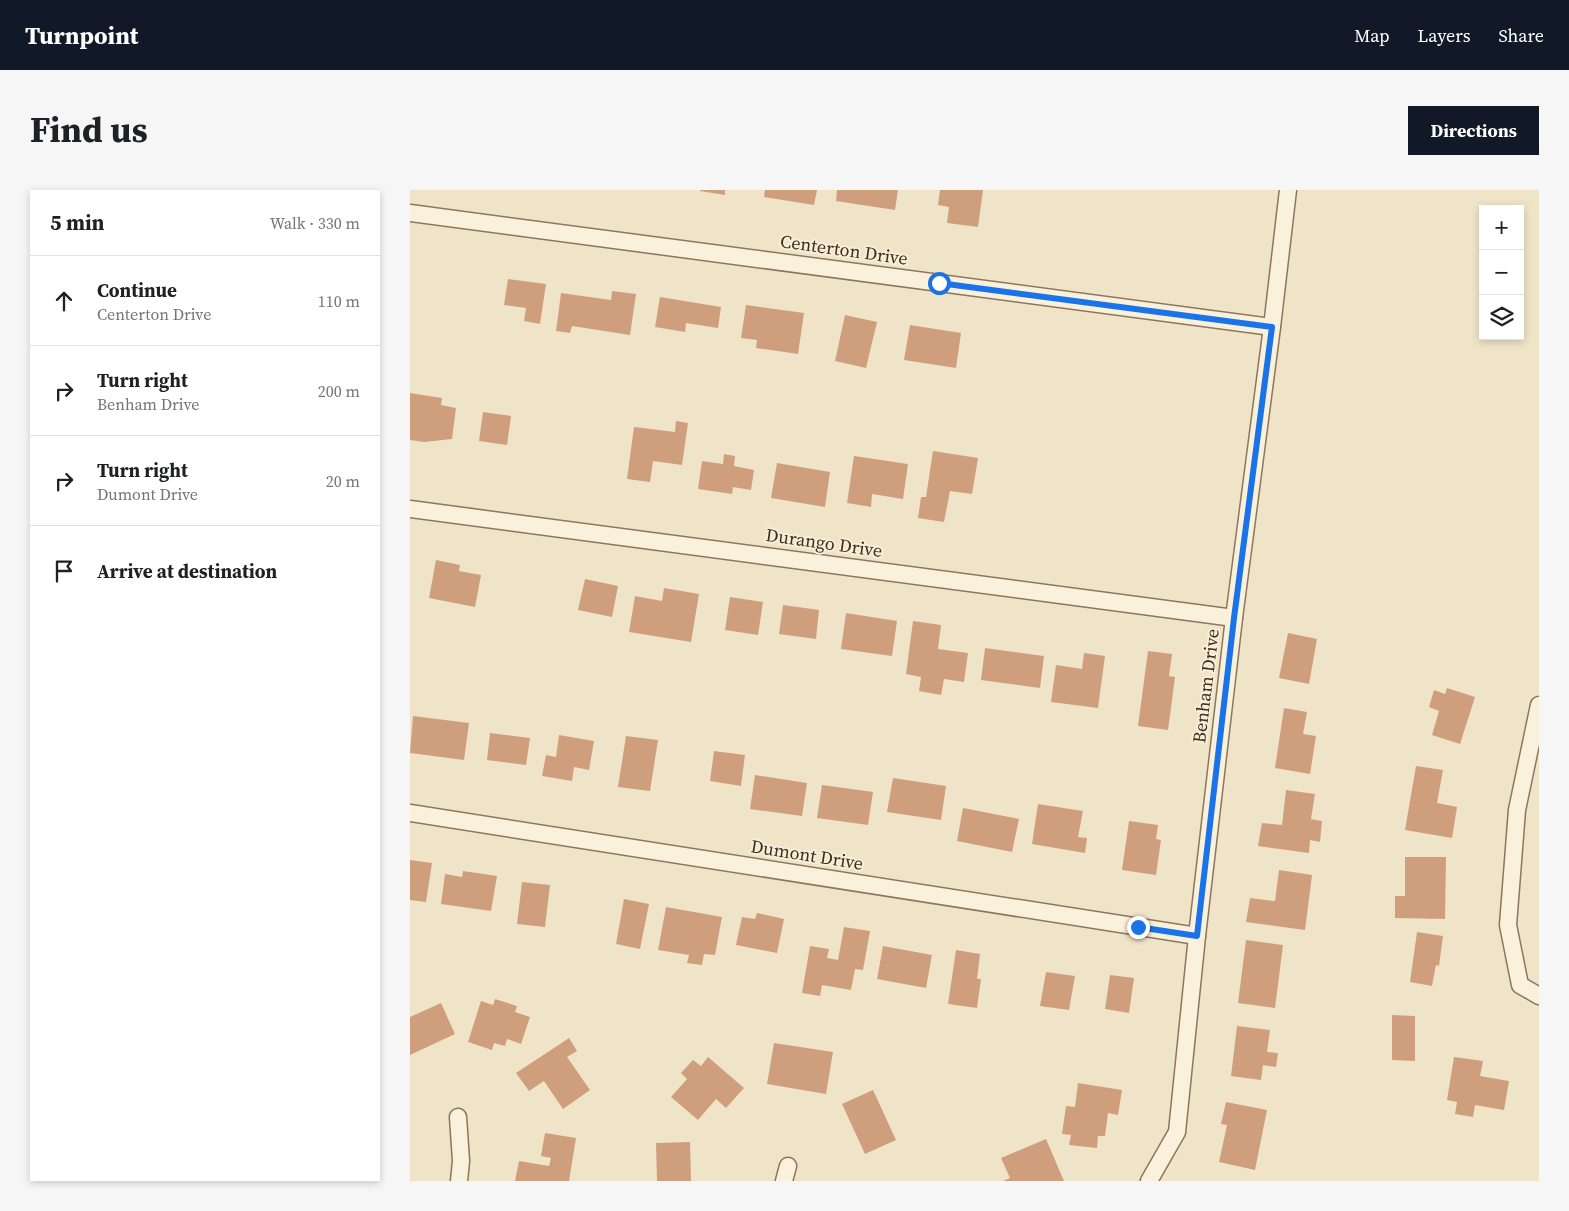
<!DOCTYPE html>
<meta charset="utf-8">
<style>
:root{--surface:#fff;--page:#f6f6f6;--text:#202124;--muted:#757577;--line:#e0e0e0;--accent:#111827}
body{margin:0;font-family:"Source Serif 4",serif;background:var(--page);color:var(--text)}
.controls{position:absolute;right:15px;top:15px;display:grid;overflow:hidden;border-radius:0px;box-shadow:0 2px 8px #0003}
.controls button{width:45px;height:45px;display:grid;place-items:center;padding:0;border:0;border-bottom:1px solid var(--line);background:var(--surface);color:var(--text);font:25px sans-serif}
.stop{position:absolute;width:15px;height:15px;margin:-11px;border:4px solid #1a73e8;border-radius:50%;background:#fff}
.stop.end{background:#1a73e8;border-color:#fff;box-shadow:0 1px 5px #0008}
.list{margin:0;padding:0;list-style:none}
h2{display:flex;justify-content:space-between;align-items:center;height:65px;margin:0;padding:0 20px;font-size:21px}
h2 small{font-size:16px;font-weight:400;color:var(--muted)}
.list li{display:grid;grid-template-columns:32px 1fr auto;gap:15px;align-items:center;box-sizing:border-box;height:90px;padding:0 20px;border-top:1px solid var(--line)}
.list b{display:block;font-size:19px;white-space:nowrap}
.list p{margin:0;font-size:16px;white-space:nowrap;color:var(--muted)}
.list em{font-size:16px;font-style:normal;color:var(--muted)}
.icon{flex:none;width:28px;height:28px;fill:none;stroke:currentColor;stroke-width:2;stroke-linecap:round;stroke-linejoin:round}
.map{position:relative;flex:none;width:1129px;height:991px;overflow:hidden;border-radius:0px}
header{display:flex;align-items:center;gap:30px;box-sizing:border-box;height:70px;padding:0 25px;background:var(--accent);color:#fff}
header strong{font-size:24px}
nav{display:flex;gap:28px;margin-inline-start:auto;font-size:18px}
.intro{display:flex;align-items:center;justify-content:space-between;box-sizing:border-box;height:120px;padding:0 30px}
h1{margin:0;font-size:35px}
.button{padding:12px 22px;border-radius:0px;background:var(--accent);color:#fff;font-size:18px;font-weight:700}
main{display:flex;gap:30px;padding:0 30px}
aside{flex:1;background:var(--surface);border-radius:0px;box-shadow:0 2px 8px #0003}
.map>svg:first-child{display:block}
.building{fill:#cf9f7d}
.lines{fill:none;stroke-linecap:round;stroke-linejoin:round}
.street-casing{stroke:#8d765c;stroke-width:19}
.street{stroke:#faf1dc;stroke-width:16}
.route{stroke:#1a73e8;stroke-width:6}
.labels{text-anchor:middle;stroke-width:4;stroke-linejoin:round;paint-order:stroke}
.street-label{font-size:18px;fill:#3d2e20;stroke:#f7eed8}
</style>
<header>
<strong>Turnpoint</strong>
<nav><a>Map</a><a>Layers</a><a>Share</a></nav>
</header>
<div class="intro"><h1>Find us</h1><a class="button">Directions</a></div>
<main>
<aside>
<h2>5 min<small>Walk · 330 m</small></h2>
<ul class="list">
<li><svg class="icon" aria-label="ahead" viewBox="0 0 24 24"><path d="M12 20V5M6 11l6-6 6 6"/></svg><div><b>Continue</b><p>Centerton Drive</p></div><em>110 m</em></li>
<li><svg class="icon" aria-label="right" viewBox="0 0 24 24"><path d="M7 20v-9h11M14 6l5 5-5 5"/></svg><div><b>Turn right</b><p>Benham Drive</p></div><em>200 m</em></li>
<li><svg class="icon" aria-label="right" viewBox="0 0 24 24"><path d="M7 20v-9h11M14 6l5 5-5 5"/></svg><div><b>Turn right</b><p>Dumont Drive</p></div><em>20 m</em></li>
<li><svg class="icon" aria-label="arrive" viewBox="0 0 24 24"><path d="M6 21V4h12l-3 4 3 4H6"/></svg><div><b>Arrive at destination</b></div></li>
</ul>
</aside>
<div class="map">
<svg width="1129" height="991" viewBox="0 0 1129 991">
<rect width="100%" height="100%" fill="#f0e4c8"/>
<g class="building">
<polygon points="290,0 315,0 315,5 290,1"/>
<polygon points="355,0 407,0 404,15 354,7"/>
<polygon points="427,0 488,0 485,20 426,11"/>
<polygon points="530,0 573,0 568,37 537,33 539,17 528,15"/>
<polygon points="98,89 136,94 130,134 114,131 116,118 94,115"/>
<polygon points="202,101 226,104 220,145 162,136 160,143 146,141 151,103 201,110"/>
<polygon points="250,107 311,117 308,138 276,133 275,142 245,137"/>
<polygon points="336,115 394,123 388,164 346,158 347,150 331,148"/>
<polygon points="435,125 467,132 456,178 425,171"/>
<polygon points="500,135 551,143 546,178 494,170"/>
<polygon points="0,203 32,208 31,215 46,218 42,249 14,252 0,250"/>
<polygon points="73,222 101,226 97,255 69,251"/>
<polygon points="266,231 278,233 272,275 243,271 240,292 217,289 224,237 265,242"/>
<polygon points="523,261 568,268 562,304 540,301 534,332 508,328 511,307 516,307"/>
<polygon points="314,264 325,266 324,276 344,280 341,300 323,297 322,304 288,299 292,271 313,274"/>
<polygon points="444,266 498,274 493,309 462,304 461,317 437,313"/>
<polygon points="367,273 420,282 415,317 361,308"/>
<polygon points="26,370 50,375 49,381 71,385 65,417 19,408"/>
<polygon points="175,389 208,396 202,427 168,420"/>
<polygon points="254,398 289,404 281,452 219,442 225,406 252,411"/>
<polygon points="320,407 353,412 348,445 315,440"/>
<polygon points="373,415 409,420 406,449 369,444"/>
<polygon points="436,423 487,431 482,466 431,459"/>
<polygon points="503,431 531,435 528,459 558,463 554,492 534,489 531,505 509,501 511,487 496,484"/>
<polygon points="878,443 907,449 899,494 869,488"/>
<polygon points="575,458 634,466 630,498 571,490"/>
<polygon points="738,461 762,464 759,486 765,487 758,540 728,536"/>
<polygon points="674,463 695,466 688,518 641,512 646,475 672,479"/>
<polygon points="1037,498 1065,507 1050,554 1022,545 1029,521 1019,517 1024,500 1035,504"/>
<polygon points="874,518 897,522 893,544 906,546 900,584 865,578"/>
<polygon points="3,526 59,533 54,570 0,563"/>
<polygon points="80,543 120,548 116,575 77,570"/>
<polygon points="149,545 184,551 179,580 164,577 162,591 132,586 136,565 146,567"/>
<polygon points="216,546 248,550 240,601 208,597"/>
<polygon points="304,561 335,565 331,596 300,591"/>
<polygon points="1006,576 1033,580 1027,613 1047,617 1042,648 995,640"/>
<polygon points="345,585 397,593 392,626 340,619"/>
<polygon points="483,588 536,596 531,630 477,622"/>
<polygon points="412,595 463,602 458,635 407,628"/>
<polygon points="876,600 905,604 901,629 912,631 910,652 900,650 899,663 848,656 852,633 872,635"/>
<polygon points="628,614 673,621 668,647 677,648 675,663 622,654"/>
<polygon points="553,618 609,629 602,662 547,651"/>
<polygon points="719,631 748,635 746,649 751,650 746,685 712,680"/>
<polygon points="995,667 1036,667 1035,729 985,728 985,706 995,706"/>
<polygon points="0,670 22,673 16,712 0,710"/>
<polygon points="869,680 902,685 895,740 836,732 840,708 865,711"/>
<polygon points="53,681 87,686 81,721 31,714 35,684 52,687"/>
<polygon points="112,692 140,695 135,737 107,734"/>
<polygon points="214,709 239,714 230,759 206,754"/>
<polygon points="256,717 312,727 305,765 294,764 292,775 277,773 279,765 248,760"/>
<polygon points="347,723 374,729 367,763 326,755 332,727 345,729"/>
<polygon points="434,737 460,741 453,780 445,779 441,800 412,795 410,806 392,803 400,756 419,759 417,768 428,770"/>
<polygon points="1007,742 1033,746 1029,776 1026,775 1022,796 1000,792"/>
<polygon points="836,750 873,755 865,818 828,813"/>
<polygon points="473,756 522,765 516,798 467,789"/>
<polygon points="546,760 570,764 567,789 571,789 567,818 538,814"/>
<polygon points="636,782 665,786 659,820 630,816"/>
<polygon points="700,785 724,788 719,823 695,819"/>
<polygon points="85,809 107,816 105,822 120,827 111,854 97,849 95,856 84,853 82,860 58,852 71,811 83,815"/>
<polygon points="31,813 45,844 0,865 0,827"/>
<polygon points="982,825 1005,826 1005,871 982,870"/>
<polygon points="827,836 860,840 857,862 868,863 866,877 853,875 851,890 821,886"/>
<polygon points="159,848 167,861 157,867 180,900 153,919 134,891 119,901 106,883"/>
<polygon points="364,853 423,862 416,904 357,894"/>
<polygon points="298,867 334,898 316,918 306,909 288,930 261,907 277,889 271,883 283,870 291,876"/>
<polygon points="1044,867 1073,871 1070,886 1099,891 1094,920 1065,915 1063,927 1045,924 1047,912 1037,910"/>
<polygon points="668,893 712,900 708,925 698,923 695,946 688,946 687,958 659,955 661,945 652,944 656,916 665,917"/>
<polygon points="463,900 486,950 455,964 432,914"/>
<polygon points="816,912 857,920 845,980 809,972 817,935 811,934"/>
<polygon points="135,943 166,948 159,991 105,991 109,971 139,976 141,968 131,966"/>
<polygon points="636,949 654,991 593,991 600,988 591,968"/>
<polygon points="280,952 281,991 247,991 246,953"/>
</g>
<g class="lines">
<defs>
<g id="street">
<polyline points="0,23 862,137"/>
<polyline points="0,319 824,428"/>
<polyline points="1129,515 1107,620 1098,735 1110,795 1129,806"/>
<polyline points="0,623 787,746"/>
<polyline points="48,927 51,971 49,991"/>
<polyline points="374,991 378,976"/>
<polyline points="739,991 767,942 787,746 824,428 862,137 878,0"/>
</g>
</defs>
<use href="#street" class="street-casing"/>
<use href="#street" class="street"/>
</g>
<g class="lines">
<polyline class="route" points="529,93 862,137 824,428 787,746 728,737"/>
</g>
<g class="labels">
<g class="street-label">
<text transform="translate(434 60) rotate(8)" y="6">Centerton Drive</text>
<text transform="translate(414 353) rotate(8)" y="6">Durango Drive</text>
<text transform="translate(796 496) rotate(-83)" y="6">Benham Drive</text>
<text transform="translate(397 665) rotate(9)" y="6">Dumont Drive</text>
</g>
</g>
</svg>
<div class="controls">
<button>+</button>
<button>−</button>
<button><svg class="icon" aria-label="layers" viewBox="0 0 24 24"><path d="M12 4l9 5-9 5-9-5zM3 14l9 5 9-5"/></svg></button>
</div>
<div class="stop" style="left:529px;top:93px"></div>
<div class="stop end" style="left:728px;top:737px"></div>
</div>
</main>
